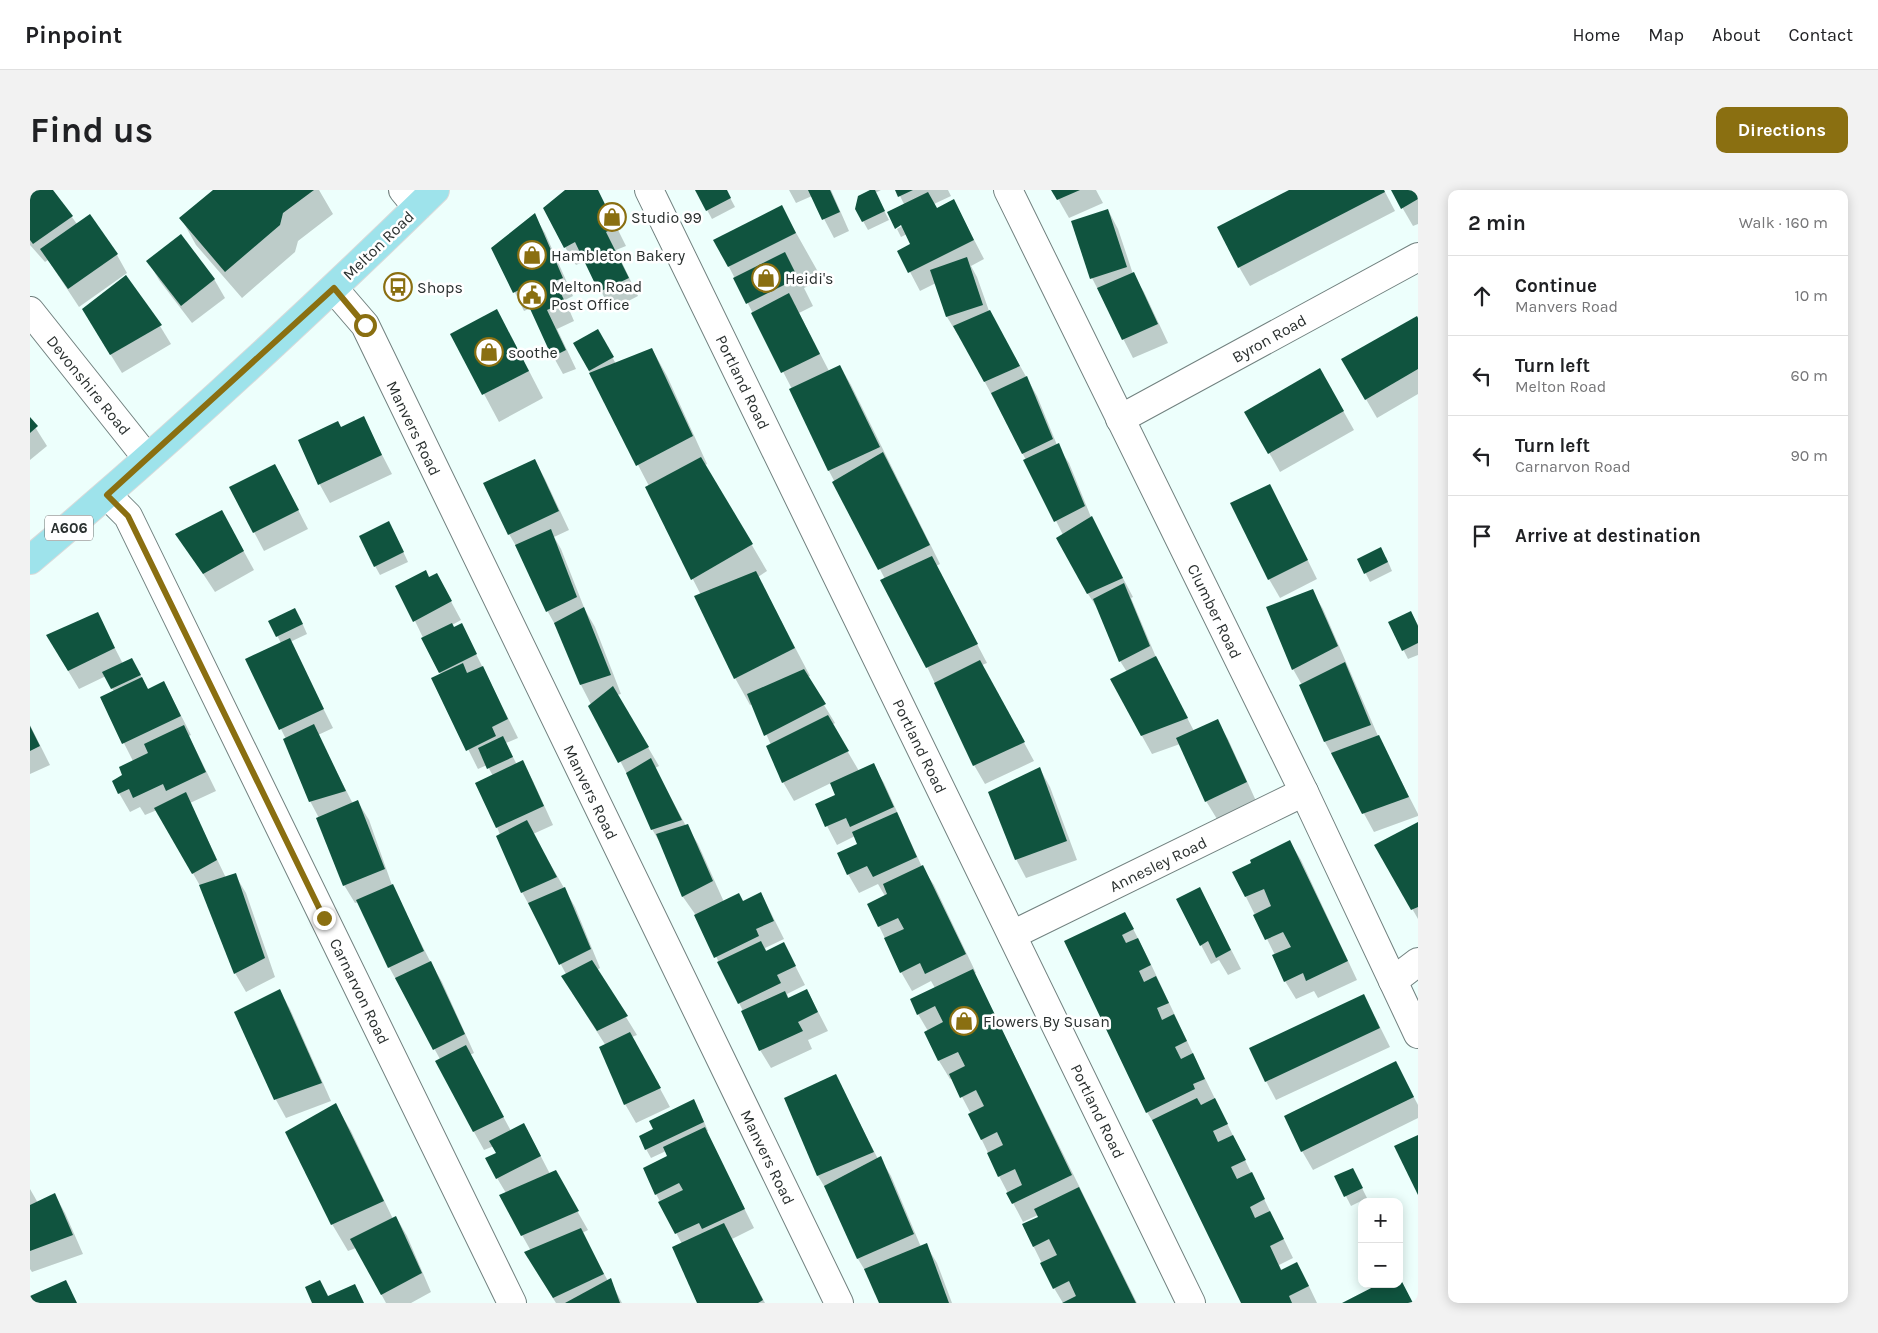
<!DOCTYPE html>
<meta charset="utf-8">
<style>
:root{--surface:#fff;--page:#f2f2f2;--text:#202124;--muted:#757577;--line:#e0e0e0;--accent:#8a6f11}
body{margin:0;font-family:Karla,sans-serif;background:var(--page);color:var(--text)}
.controls{position:absolute;right:15px;bottom:15px;display:grid;overflow:hidden;border-radius:10px;box-shadow:0 2px 12px #0003}
.controls button{width:45px;height:45px;display:grid;place-items:center;padding:0;border:0;border-bottom:1px solid var(--line);background:var(--surface);color:var(--text);font:25px sans-serif}
.stop{position:absolute;width:15px;height:15px;margin:-11px;border:4px solid #8a6f11;border-radius:50%;background:#fff}
.stop.end{background:#8a6f11;border-color:#fff;box-shadow:0 1px 5px #0008}
.list{margin:0;padding:0;list-style:none}
h2{display:flex;justify-content:space-between;align-items:center;height:65px;margin:0;padding:0 20px;font-size:21px}
h2 small{font-size:16px;font-weight:400;color:var(--muted)}
.list li{display:grid;grid-template-columns:32px 1fr auto;gap:15px;align-items:center;box-sizing:border-box;height:80px;padding:0 20px;border-top:1px solid var(--line)}
.list b{display:block;font-size:19px;white-space:nowrap}
.list p{margin:0;font-size:16px;white-space:nowrap;color:var(--muted)}
.list em{font-size:16px;font-style:normal;color:var(--muted)}
.icon{flex:none;width:28px;height:28px;fill:none;stroke:currentColor;stroke-width:2;stroke-linecap:round;stroke-linejoin:round}
.map{position:relative;flex:none;width:1388px;height:1113px;overflow:hidden;border-radius:10px}
header{display:flex;align-items:center;gap:30px;box-sizing:border-box;height:70px;padding:0 25px;background:var(--surface);border-bottom:1px solid var(--line)}
header strong{font-size:24px}
nav{display:flex;gap:28px;margin-inline-start:auto;font-size:18px}
.intro{display:flex;align-items:center;justify-content:space-between;box-sizing:border-box;height:120px;padding:0 30px}
h1{margin:0;font-size:35px}
.button{padding:12px 22px;border-radius:10px;background:var(--accent);color:#fff;font-size:18px;font-weight:700}
main{display:flex;gap:30px;padding:0 30px}
aside{flex:1;background:var(--surface);border-radius:10px;box-shadow:0 2px 12px #0003}
.map>svg:first-child{display:block}
.shadow{fill:#0003}
.building{fill:#10543f}
.lines{fill:none;stroke-linecap:round;stroke-linejoin:round}
.street-casing{stroke:#71817f;stroke-width:30}
.primary-casing{stroke:#d9dada;stroke-width:30}
.street{stroke:#fff;stroke-width:28}
.primary{stroke:#9ee3eb;stroke-width:28}
.route{stroke:#8a6f11;stroke-width:6}
.labels{text-anchor:middle;stroke-width:5;stroke-linejoin:round;paint-order:stroke}
.shield{fill:#fff;stroke:#6a6e6d;stroke-width:1}
.shield-label{font-size:15px;font-weight:bold;fill:#2a302f}
.poi-label{font-size:16px;fill:#2a302f;stroke:#fff;text-anchor:start}
.street-label{font-size:16px;fill:#2a302f;stroke:#fff}
</style>
<header>
<strong>Pinpoint</strong>
<nav><a>Home</a><a>Map</a><a>About</a><a>Contact</a></nav>
</header>
<div class="intro"><h1>Find us</h1><a class="button">Directions</a></div>
<main>
<div class="map">
<svg width="1388" height="1113" viewBox="0 0 1388 1113">
<rect width="100%" height="100%" fill="#edfffc"/>
<g class="shadow">
<polygon points="0,0 22,0 47,34 87,65 97,83 49,117 18,70 15,72 0,55"/>
<polygon points="185,0 289,0 303,24 268,51 265,62 212,108 166,55 151,28"/>
<polygon points="537,0 568,0 596,56 586,60 608,106 581,120 555,71 546,75 535,57"/>
<polygon points="666,0 696,0 705,17 682,29"/>
<polygon points="759,0 801,0 819,41 804,48 782,6 766,13"/>
<polygon points="842,0 851,0 845,3 859,30 838,40 833,31"/>
<polygon points="867,0 918,0 921,6 904,14 907,19 924,11 954,69 941,76 947,87 959,121 1007,206 1027,255 1039,273 1063,332 1103,407 1101,408 1128,472 1164,541 1187,531 1198,549 1226,611 1187,629 1176,611 1150,554 1122,564 1112,546 1097,482 1090,471 1070,422 1058,404 1028,348 1033,345 996,270 930,145 928,145 917,127 906,93 890,101 869,61 882,55 877,44 871,47 867,39 872,36 874,14"/>
<polygon points="1023,0 1066,0 1073,13 1039,28"/>
<polygon points="1262,0 1354,0 1365,21 1220,96 1209,77"/>
<polygon points="1362,0 1388,0 1388,34 1383,36"/>
<polygon points="751,16 792,89 774,98 783,116 769,123 799,181 810,176 821,195 910,374 906,376 957,473 952,475 1004,571 955,594 944,575 855,389 799,281 760,199 762,199 699,77"/>
<polygon points="1078,20 1088,39 1103,84 1114,102 1138,153 1103,168 1062,88"/>
<polygon points="504,25 515,43 543,106 535,110 544,131 527,139 546,179 533,184 523,166 501,118 494,121 463,58"/>
<polygon points="118,71 184,89 195,108 162,133 129,90"/>
<polygon points="1388,131 1388,204 1347,228 1313,170"/>
<polygon points="130,136 141,154 92,183 64,138"/>
<polygon points="568,141 586,174 622,159 637,186 677,274 675,275 737,381 728,387 780,486 777,487 805,533 802,535 829,581 843,575 854,593 892,677 904,695 946,783 944,784 1107,1113 1033,1113 1024,1098 993,1035 1009,1027 1008,1025 993,1032 969,986 940,925 941,924 922,888 920,889 909,871 896,842 898,841 888,824 905,798 901,791 882,801 871,782 839,715 855,706 848,694 829,703 818,684 829,654 825,646 807,655 797,636 807,605 801,593 764,611 753,592 741,555 723,514 720,515 705,488 671,405 616,298 619,296 545,154"/>
<polygon points="422,144 482,148 513,208 469,232"/>
<polygon points="1290,180 1324,240 1250,282 1216,222"/>
<polygon points="333,228 362,284 300,313 290,295 269,250 311,238"/>
<polygon points="0,229 17,256 0,270"/>
<polygon points="505,271 515,289 539,340 524,347 531,359 555,420 565,437 591,504 587,505 629,576 625,578 656,636 657,636 668,654 694,712 713,712 731,703 754,749 735,758 737,762 754,754 775,795 757,804 759,809 777,800 798,841 778,850 782,859 741,878 730,860 713,821 665,724 653,707 633,658 622,639 600,590 551,495 528,440 518,422 490,363 479,344"/>
<polygon points="245,275 278,339 234,361 201,298"/>
<polygon points="1250,314 1287,389 1250,408 1239,389"/>
<polygon points="202,340 224,380 185,402 147,344"/>
<polygon points="364,342 378,372 350,385 345,376"/>
<polygon points="1356,367 1362,381 1340,392 1329,370"/>
<polygon points="399,389 417,404 431,430 422,435 424,438 431,434 488,548 476,553 487,575 493,572 503,591 523,635 503,644 545,717 570,778 567,780 607,845 602,847 640,917 606,933 595,914 576,856 543,804 536,784 492,702 467,637 463,586 457,575 448,579 403,489 411,485 385,431"/>
<polygon points="1282,401 1293,419 1348,546 1388,624 1388,626 1344,642 1295,552 1271,496 1272,495 1263,479"/>
<polygon points="1381,422 1388,435 1388,465 1378,469 1360,433"/>
<polygon points="67,423 93,474 107,478 118,500 134,492 161,545 159,546 186,601 160,613 196,688 205,685 216,703 245,787 216,802 205,783 173,701 127,620 115,625 110,617 100,622 89,603 94,586 103,571 71,508 84,502 76,486 49,499 28,464"/>
<polygon points="270,428 277,444 260,452 303,538 288,545 323,614 328,612 339,630 363,698 401,773 412,792 444,863 440,865 481,941 504,953 520,984 525,982 558,1040 552,1043 578,1091 580,1090 592,1113 526,1113 506,1081 501,1061 470,1006 476,1003 467,988 467,964 464,956 454,960 444,942 406,871 410,869 359,777 329,712 325,713 314,695 289,628 280,611 256,549 216,470 251,453 240,432"/>
<polygon points="0,535 20,575 0,584"/>
<polygon points="1010,579 1020,597 1047,670 996,688 986,669"/>
<polygon points="1388,633 1388,729 1346,655"/>
<polygon points="1260,652 1271,670 1327,790 1288,808 1284,801 1266,809 1255,791 1245,765 1216,707"/>
<polygon points="1170,699 1211,779 1198,785 1189,770 1181,774 1171,755"/>
<polygon points="1095,723 1118,768 1166,870 1263,1068 1249,1075 1252,1081 1277,1092 1287,1113 1212,1113 1128,940 1117,922 1036,752"/>
<polygon points="250,801 260,819 301,911 256,928 246,910 206,823"/>
<polygon points="1334,805 1360,857 1246,910 1236,891"/>
<polygon points="1366,873 1388,915 1388,928 1283,980 1272,961"/>
<polygon points="805,885 848,969 850,968 861,986 891,1057 896,1055 907,1073 922,1113 850,1113 839,1087 828,1069 799,1004 788,986 755,909"/>
<polygon points="305,914 321,941 363,1029 366,1027 377,1046 401,1102 381,1113 356,1113 326,1058 318,1061 302,1034"/>
<polygon points="669,920 678,941 676,942 724,1038 702,1049 735,1113 668,1113 644,1058 652,1054 626,1004 639,967 636,961 621,968 616,959"/>
<polygon points="1306,987 1327,988 1337,1008 1321,1016"/>
<polygon points="0,999 8,1013 25,1005 35,1023 53,1064 2,1082 0,1079"/>
</g>
<g class="building">
<polygon points="0,0 23,0 43,26 3,54 0,50"/>
<polygon points="183,0 284,0 253,23 250,35 195,82 149,28"/>
<polygon points="535,0 568,0 586,37 576,42 599,88 569,102 545,52 534,58 513,18"/>
<polygon points="665,0 697,0 701,8 676,21"/>
<polygon points="778,0 800,0 810,22 792,30"/>
<polygon points="840,0 845,0 855,21 832,32 825,19 828,6"/>
<polygon points="865,0 883,0 868,7"/>
<polygon points="1021,0 1050,0 1027,10"/>
<polygon points="1259,0 1354,0 1355,2 1208,78 1187,37"/>
<polygon points="1361,0 1388,0 1388,9 1371,19"/>
<polygon points="898,2 907,18 924,9 944,50 878,83 867,61 880,54 871,35 865,39 857,22"/>
<polygon points="752,15 766,43 698,77 683,50"/>
<polygon points="1078,19 1097,77 1060,89 1041,31"/>
<polygon points="505,23 533,88 525,91 535,112 517,120 536,160 522,167 491,99 483,103 461,58"/>
<polygon points="60,24 88,64 38,99 10,59"/>
<polygon points="151,44 185,89 151,116 116,71"/>
<polygon points="755,62 768,88 716,114 703,88"/>
<polygon points="937,67 953,115 916,127 900,80"/>
<polygon points="1104,82 1128,134 1092,150 1067,98"/>
<polygon points="96,85 132,135 80,165 52,119"/>
<polygon points="759,103 790,164 751,183 721,123"/>
<polygon points="467,119 499,181 452,205 420,144"/>
<polygon points="960,120 990,176 954,192 923,136"/>
<polygon points="1387,126 1388,128 1388,179 1335,210 1311,169"/>
<polygon points="568,139 584,167 559,181 543,153"/>
<polygon points="622,158 663,246 606,276 559,183"/>
<polygon points="810,175 850,257 798,281 759,199"/>
<polygon points="1290,178 1314,221 1238,264 1214,222"/>
<polygon points="997,186 1023,249 992,264 961,203"/>
<polygon points="334,226 352,265 288,295 268,250 308,231 311,237"/>
<polygon points="0,227 8,236 0,243"/>
<polygon points="1029,253 1055,316 1024,332 993,270"/>
<polygon points="853,262 900,355 848,380 802,292"/>
<polygon points="671,267 723,354 661,390 615,297"/>
<polygon points="505,269 529,321 478,345 453,293"/>
<polygon points="245,274 269,320 223,343 199,297"/>
<polygon points="1240,294 1278,370 1238,390 1200,313"/>
<polygon points="192,320 214,361 173,384 145,344"/>
<polygon points="1062,326 1093,388 1057,404 1026,348"/>
<polygon points="359,331 374,362 344,377 329,346"/>
<polygon points="521,339 547,407 516,422 485,355"/>
<polygon points="1351,357 1358,372 1334,384 1327,369"/>
<polygon points="902,366 948,454 896,478 850,390"/>
<polygon points="396,380 399,387 407,383 422,411 383,432 365,396"/>
<polygon points="726,381 765,458 704,489 664,406"/>
<polygon points="1094,393 1120,456 1089,472 1063,409"/>
<polygon points="1283,399 1308,456 1262,480 1236,417"/>
<polygon points="554,417 581,485 550,495 524,433"/>
<polygon points="265,418 273,434 246,447 238,431"/>
<polygon points="1381,421 1388,436 1388,453 1372,461 1358,432"/>
<polygon points="68,422 85,458 38,481 16,445"/>
<polygon points="422,433 424,437 432,433 447,464 409,483 391,448"/>
<polygon points="260,448 294,519 249,540 215,469"/>
<polygon points="1126,466 1158,528 1111,546 1080,489"/>
<polygon points="102,468 111,485 81,499 72,482"/>
<polygon points="950,470 995,552 943,576 904,493"/>
<polygon points="1315,472 1341,535 1294,552 1269,495"/>
<polygon points="433,473 437,483 453,476 478,529 462,537 466,546 436,561 401,488"/>
<polygon points="774,479 796,514 734,546 717,504"/>
<polygon points="112,487 118,499 134,491 151,526 92,554 70,507"/>
<polygon points="583,496 619,557 588,573 558,516"/>
<polygon points="798,525 819,561 752,593 736,556"/>
<polygon points="1188,529 1217,592 1175,612 1146,548"/>
<polygon points="284,534 316,601 279,612 253,549"/>
<polygon points="154,535 176,582 136,601 133,594 103,608 99,599 88,604 82,591 92,585 89,577 118,563 114,554"/>
<polygon points="0,536 10,556 0,561"/>
<polygon points="1349,545 1379,607 1332,624 1301,563"/>
<polygon points="473,546 483,567 457,579 448,558"/>
<polygon points="621,568 652,630 621,640 596,583"/>
<polygon points="493,570 514,616 466,638 445,593"/>
<polygon points="844,573 864,617 820,637 816,628 795,637 785,614 805,605 800,593"/>
<polygon points="1010,577 1037,651 985,670 958,602"/>
<polygon points="156,602 187,670 162,684 124,618"/>
<polygon points="328,610 355,679 313,696 286,628"/>
<polygon points="867,622 887,667 843,687 837,676 817,685 807,663 827,654 822,642"/>
<polygon points="497,630 527,687 491,703 466,646"/>
<polygon points="1388,632 1388,717 1381,720 1344,655"/>
<polygon points="658,634 683,691 652,707 626,644"/>
<polygon points="1260,650 1318,771 1276,791 1273,783 1254,792 1242,765 1261,757 1253,742 1235,750 1223,725 1241,716 1234,699 1215,707 1202,682 1221,673 1220,670"/>
<polygon points="893,675 936,764 895,784 890,773 870,783 854,748 874,739 868,728 848,737 837,714 857,704 853,694"/>
<polygon points="206,683 235,768 204,784 169,695"/>
<polygon points="363,694 394,761 358,778 326,710"/>
<polygon points="535,697 561,759 529,775 498,713"/>
<polygon points="1170,697 1201,760 1186,768 1178,751 1170,756 1146,709"/>
<polygon points="731,702 744,731 726,739 729,746 684,768 664,725 709,703 713,711"/>
<polygon points="1095,722 1104,739 1092,745 1096,753 1108,748 1121,775 1109,781 1114,792 1126,786 1139,813 1127,818 1132,830 1144,824 1157,851 1145,857 1151,869 1163,863 1175,889 1163,894 1165,899 1116,923 1034,751"/>
<polygon points="731,751 736,761 754,752 766,776 747,785 751,793 708,814 687,772"/>
<polygon points="562,770 598,826 567,841 531,786"/>
<polygon points="401,771 435,844 403,860 365,788"/>
<polygon points="943,779 1042,985 982,1014 976,1003 992,995 985,979 968,987 957,963 973,955 967,942 951,950 938,924 954,916 946,900 930,908 919,884 935,876 928,862 908,871 894,842 913,832 905,816 887,825 880,809"/>
<polygon points="250,799 292,893 244,910 204,822"/>
<polygon points="777,799 788,822 768,832 773,841 729,861 711,821 755,801 758,808"/>
<polygon points="1334,804 1350,838 1235,892 1219,858"/>
<polygon points="600,842 631,898 594,915 569,857"/>
<polygon points="436,855 474,927 443,942 405,871"/>
<polygon points="1366,871 1384,907 1271,962 1254,926"/>
<polygon points="806,884 844,962 787,986 754,908"/>
<polygon points="1167,908 1171,915 1185,908 1198,934 1183,941 1188,952 1203,945 1216,970 1201,977 1207,989 1222,982 1235,1009 1220,1017 1225,1028 1240,1021 1254,1049 1240,1056 1251,1080 1267,1072 1279,1096 1259,1106 1262,1113 1211,1113 1122,930"/>
<polygon points="664,909 674,932 615,960 609,946 623,939 619,931"/>
<polygon points="306,913 354,1011 301,1035 255,942"/>
<polygon points="494,933 511,966 466,989 455,968 466,963 459,951"/>
<polygon points="675,937 715,1019 672,1039 669,1033 645,1044 628,1012 653,1000 649,993 625,1005 613,978 637,966 633,957"/>
<polygon points="1388,945 1388,1005 1364,956"/>
<polygon points="851,966 884,1044 827,1069 794,996"/>
<polygon points="1323,978 1333,998 1314,1007 1304,986"/>
<polygon points="526,980 549,1021 491,1046 469,1005"/>
<polygon points="1049,997 1106,1113 1032,1113 1046,1106 1039,1091 1023,1099 1010,1073 1027,1065 1019,1049 1003,1057 992,1034 1008,1027 1004,1019"/>
<polygon points="25,1003 43,1045 0,1061 0,1015"/>
<polygon points="366,1026 392,1083 351,1105 320,1049"/>
<polygon points="694,1033 733,1110 728,1113 667,1113 642,1057"/>
<polygon points="551,1038 574,1084 523,1108 494,1062"/>
<polygon points="897,1053 919,1113 849,1113 834,1079"/>
<polygon points="1369,1086 1383,1113 1312,1113 1349,1094 1369,1094"/>
<polygon points="581,1088 590,1113 535,1113"/>
<polygon points="36,1090 47,1113 0,1113 0,1106"/>
<polygon points="290,1090 298,1106 325,1094 334,1113 282,1113 275,1097"/>
</g>
<g class="lines">
<defs>
<g id="street">
<polyline points="373,0 387,17"/>
<polyline points="619,0 1161,1113"/>
<polyline points="978,0 1274,602 1388,844"/>
<polyline points="304,99 335,135 809,1113"/>
<polyline points="0,121 117,268"/>
<polyline points="1090,229 1388,67"/>
<polyline points="77,305 98,326 482,1113"/>
<polyline points="982,745 1274,602"/>
<polyline points="1363,791 1388,772"/>
</g>
<path id="primary" d="M 0,370 C 140,252 274,128 405,0"/>
</defs>
<use href="#street" class="street-casing"/>
<use href="#primary" class="primary-casing"/>
<use href="#street" class="street"/>
<use href="#primary" class="primary"/>
</g>
<g class="lines">
<polyline class="route" points="294,728 98,326 77,305 304,98 335,135"/>
</g>
<defs>
<symbol id="shop-ring" viewBox="-11 -11 22 22"><circle r="9.5" fill="#fff" stroke="#8a6f11" stroke-width="1.5"/><path d="M-5-2.5h2.3a2.7 3.5 0 0 1 5.4 0H5L5.5 6h-11ZM-1.5-2.5h3a1.5 2.3 0 0 0-3 0Z" fill="#8a6f11"/></symbol>
<symbol id="bus-ring" viewBox="-11 -11 22 22"><circle r="9.5" fill="#fff" stroke="#8a6f11" stroke-width="1.5"/><path d="M-5-6H5V4H4V6H2V4H-2V6H-4V4H-5ZM-3.5-4V0h7V-4ZM-3.5 1.2v1.5H-2V1.2ZM2 1.2v1.5H3.5V1.2Z" fill="#8a6f11"/></symbol>
<symbol id="civic-ring" viewBox="-11 -11 22 22"><circle r="9.5" fill="#fff" stroke="#8a6f11" stroke-width="1.5"/><path d="M-.6-6.5H3V-4.5H.6V-3L4-1V1h2V6H-6V1h2V-1L-.6-3ZM-1.2 2.5V6h2.4V2.5Z" fill="#8a6f11"/></symbol>
</defs>
<g fill-rule="evenodd">
<use href="#shop-ring" x="566" y="11" width="32" height="32"/>
<use href="#shop-ring" x="486" y="49" width="32" height="32"/>
<use href="#shop-ring" x="720" y="72" width="32" height="32"/>
<use href="#bus-ring" x="352" y="81" width="32" height="32"/>
<use href="#civic-ring" x="486" y="89" width="32" height="32"/>
<use href="#shop-ring" x="443" y="146" width="32" height="32"/>
<use href="#shop-ring" x="918" y="815" width="32" height="32"/>
</g>
<g class="labels">
<rect class="shield" x="15" y="325.5" width="48" height="25" rx="4"/>
<g class="shield-label">
<text x="39" y="343">A606</text>
</g>
<g class="poi-label">
<text x="601" y="33">Studio 99</text>
<text x="521" y="71">Hambleton Bakery</text>
<text x="755" y="94">Heidi's</text>
<text x="521" y="102">Melton Road<tspan x="521" dy="18">Post Office</tspan></text>
<text x="387" y="103">Shops</text>
<text x="478" y="168">soothe</text>
<text x="953" y="837">Flowers By Susan</text>
</g>
<g class="street-label">
<text transform="translate(348 55) rotate(-44)" y="6">Melton Road</text>
<text transform="translate(1239 148) rotate(-29)" y="6">Byron Road</text>
<text transform="translate(713 192) rotate(64)" y="6">Portland Road</text>
<text transform="translate(59 195) rotate(51)" y="6">Devonshire Road</text>
<text transform="translate(384 238) rotate(64)" y="6">Manvers Road</text>
<text transform="translate(1185 421) rotate(64)" y="6">Clumber Road</text>
<text transform="translate(890 556) rotate(64)" y="6">Portland Road</text>
<text transform="translate(561 602) rotate(64)" y="6">Manvers Road</text>
<text transform="translate(1128 674) rotate(-26)" y="6">Annesley Road</text>
<text transform="translate(330 801) rotate(64)" y="6">Carnarvon Road</text>
<text transform="translate(1068 921) rotate(64)" y="6">Portland Road</text>
<text transform="translate(738 967) rotate(64)" y="6">Manvers Road</text>
</g>
</g>
</svg>
<div class="controls">
<button>+</button>
<button>−</button>
</div>
<div class="stop" style="left:335px;top:135px"></div>
<div class="stop end" style="left:294px;top:728px"></div>
</div>
<aside>
<h2>2 min<small>Walk · 160 m</small></h2>
<ul class="list">
<li><svg class="icon" aria-label="ahead" viewBox="0 0 24 24"><path d="M12 20V5M6 11l6-6 6 6"/></svg><div><b>Continue</b><p>Manvers Road</p></div><em>10 m</em></li>
<li><svg class="icon" aria-label="left" viewBox="0 0 24 24"><path d="M17 20v-9H6M10 6l-5 5 5 5"/></svg><div><b>Turn left</b><p>Melton Road</p></div><em>60 m</em></li>
<li><svg class="icon" aria-label="left" viewBox="0 0 24 24"><path d="M17 20v-9H6M10 6l-5 5 5 5"/></svg><div><b>Turn left</b><p>Carnarvon Road</p></div><em>90 m</em></li>
<li><svg class="icon" aria-label="arrive" viewBox="0 0 24 24"><path d="M6 21V4h12l-3 4 3 4H6"/></svg><div><b>Arrive at destination</b></div></li>
</ul>
</aside>
</main>
